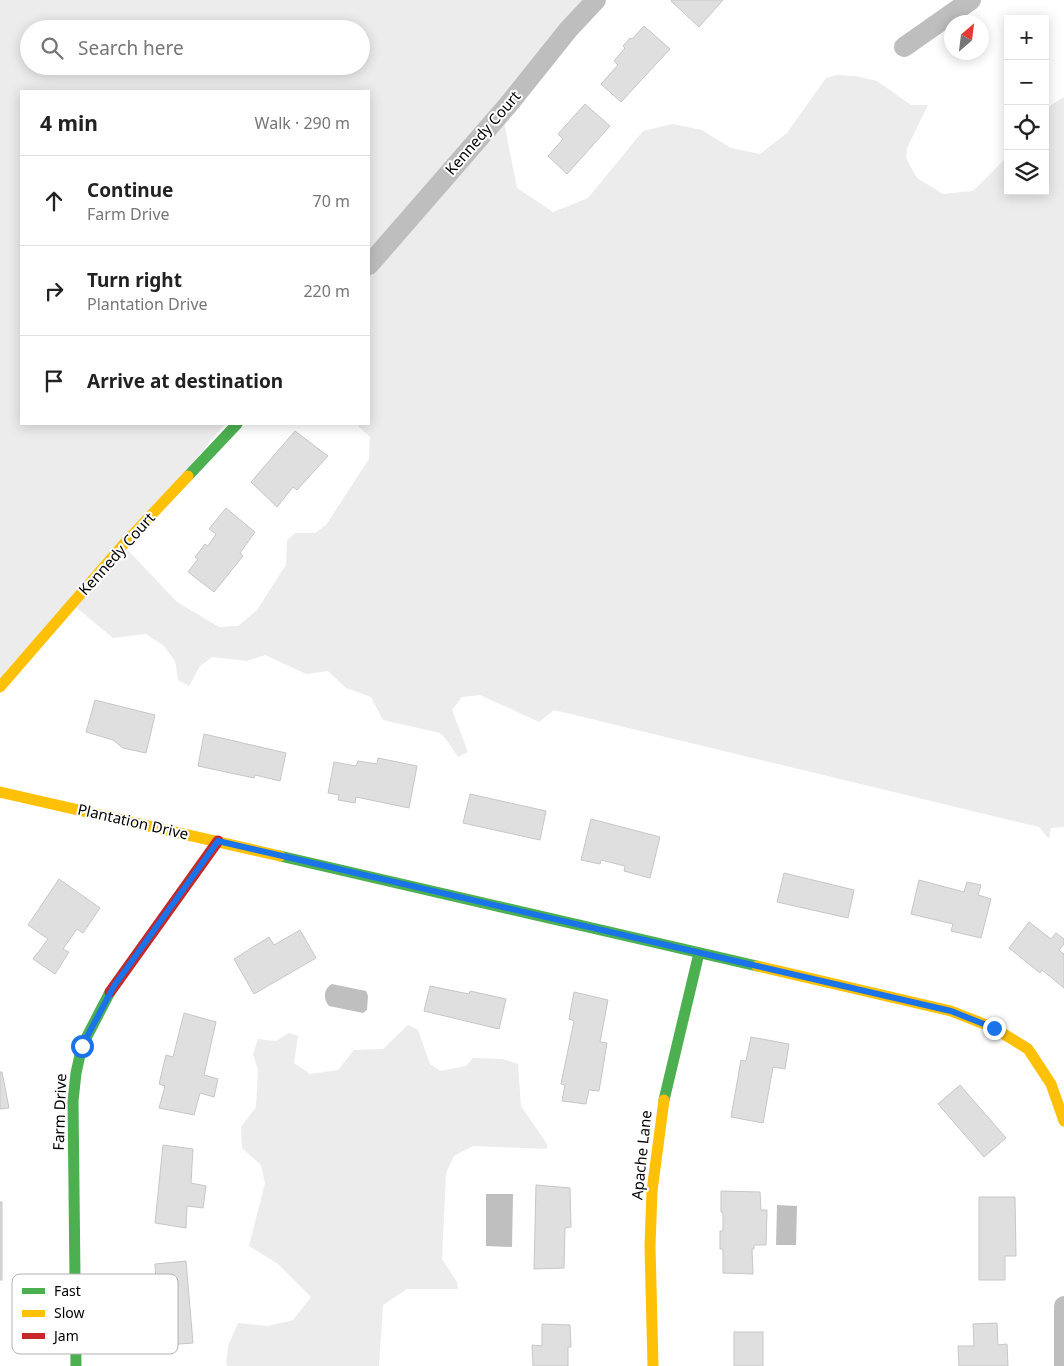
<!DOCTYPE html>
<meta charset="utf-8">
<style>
:root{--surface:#fff;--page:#f2f2f2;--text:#222;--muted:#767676;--line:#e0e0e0}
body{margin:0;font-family:"Noto Sans",sans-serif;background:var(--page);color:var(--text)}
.controls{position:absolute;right:15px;top:15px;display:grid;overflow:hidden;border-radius:0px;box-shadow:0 2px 12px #0003}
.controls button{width:45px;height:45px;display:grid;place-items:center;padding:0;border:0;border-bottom:1px solid var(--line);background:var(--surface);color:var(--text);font:25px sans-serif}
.compass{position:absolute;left:944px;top:15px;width:45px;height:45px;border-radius:50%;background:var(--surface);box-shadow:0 2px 12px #0003;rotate:28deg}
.stop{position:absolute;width:15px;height:15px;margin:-11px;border:4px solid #1a73e8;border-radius:50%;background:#fff}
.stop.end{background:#1a73e8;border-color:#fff;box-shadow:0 1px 5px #0008}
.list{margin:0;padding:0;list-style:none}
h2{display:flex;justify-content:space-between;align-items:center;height:65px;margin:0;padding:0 20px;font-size:21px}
h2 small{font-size:16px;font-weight:400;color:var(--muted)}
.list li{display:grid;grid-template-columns:32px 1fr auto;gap:15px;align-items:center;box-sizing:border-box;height:90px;padding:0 20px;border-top:1px solid var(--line)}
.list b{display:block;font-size:19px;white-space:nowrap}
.list p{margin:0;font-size:16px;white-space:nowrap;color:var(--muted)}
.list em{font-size:16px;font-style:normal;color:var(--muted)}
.icon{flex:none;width:28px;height:28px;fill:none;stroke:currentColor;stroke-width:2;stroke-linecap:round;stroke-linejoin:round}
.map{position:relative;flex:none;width:1064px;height:1366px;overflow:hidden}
.search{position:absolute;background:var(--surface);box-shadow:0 2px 12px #0003;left:20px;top:20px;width:350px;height:55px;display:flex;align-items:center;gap:12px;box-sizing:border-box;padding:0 18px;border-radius:28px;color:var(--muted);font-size:19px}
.panel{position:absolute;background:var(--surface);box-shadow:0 2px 12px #0003;left:20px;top:90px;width:350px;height:335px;border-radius:0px}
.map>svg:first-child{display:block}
.green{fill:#ececec;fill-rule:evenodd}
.water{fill:#bfbfbf}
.building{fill:#dfdfdf;stroke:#c7c7c7}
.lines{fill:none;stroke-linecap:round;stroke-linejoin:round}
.street{stroke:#bebebe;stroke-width:20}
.fast{stroke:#4caf50;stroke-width:11}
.slow{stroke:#ffc107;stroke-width:11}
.jam{stroke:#c62828;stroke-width:11}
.route{stroke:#1a73e8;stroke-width:6}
.labels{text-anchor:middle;stroke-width:4;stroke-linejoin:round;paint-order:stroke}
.street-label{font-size:15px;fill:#000;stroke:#fff}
.key{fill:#fff;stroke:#b2b2b2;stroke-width:1}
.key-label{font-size:14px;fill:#000}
</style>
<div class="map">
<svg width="1064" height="1366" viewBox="0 0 1064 1366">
<rect width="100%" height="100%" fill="#fff"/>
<g class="green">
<path d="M 0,0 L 588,0 L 503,117 L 517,188 L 553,212 L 588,198 L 643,131 L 672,124 L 702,130 L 731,148 L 760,154 L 787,133 L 826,78 L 836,75 L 855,76 L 877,81 L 911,105 L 928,105 L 907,148 L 906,158 L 917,178 L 943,194 L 973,191 L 1008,156 L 1008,191 L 1045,191 L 1045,109 L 1064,97 L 1064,827 L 1051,828 L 1049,839 L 1039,827 L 554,710 L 539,722 L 480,695 L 462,697 L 452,710 L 468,752 L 458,757 L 445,738 L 440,733 L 383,720 L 371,697 L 346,688 L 328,671 L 306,674 L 265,655 L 247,661 L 212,657 L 200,666 L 189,686 L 178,680 L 175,661 L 164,646 L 146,634 L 113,638 L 72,604 L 0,684 ZM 29,29 L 361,29 L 361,66 L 29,66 ZM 21,91 L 369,91 L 369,424 L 358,424 L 359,427 L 370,437 L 369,459 L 326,525 L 315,533 L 295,533 L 287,540 L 286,565 L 257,610 L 238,626 L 219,627 L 177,602 L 123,545 L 225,424 L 21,424 Z"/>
<polygon points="408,1025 418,1030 430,1064 440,1071 466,1066 473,1058 503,1059 518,1064 521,1106 547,1144 547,1149 473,1146 454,1156 446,1173 442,1259 457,1282 458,1289 407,1289 383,1305 379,1366 228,1366 226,1364 228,1346 238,1323 268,1326 293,1320 311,1297 278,1264 249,1246 265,1183 261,1165 242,1148 241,1127 256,1107 258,1070 253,1054 258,1039 276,1041 289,1033 298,1036 294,1063 310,1074 338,1070 354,1050 383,1049"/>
</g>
<g class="water">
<path d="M 332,984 L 366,991 L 368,996 L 367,1010 L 363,1013 L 329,1006 C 323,999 323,989 332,984 Z"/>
<polygon points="486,1194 513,1194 512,1247 486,1246"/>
<polygon points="777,1205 797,1206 796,1245 776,1245"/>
</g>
<g class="building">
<polygon points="672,0 723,0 699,27 671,1"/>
<polygon points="644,26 670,49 621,102 601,84 618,65 614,61 625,48 623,46 630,38 632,39"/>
<polygon points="585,104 610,126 567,174 548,156 563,139 558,134"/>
<polygon points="295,431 328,456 297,490 293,487 277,507 251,482"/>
<polygon points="226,508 255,532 240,553 243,556 214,592 188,572 198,559 195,557 205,544 208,546 216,534 209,529"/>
<polygon points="95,700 155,715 146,753 123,748 113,740 86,732"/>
<polygon points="204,734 286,753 280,781 255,775 254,778 198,766"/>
<polygon points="378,758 417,766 409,808 356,797 355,803 338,800 339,795 328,793 334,762 356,766 358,761 377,764"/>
<polygon points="470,794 546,811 540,840 463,823"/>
<polygon points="591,819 660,837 650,878 624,871 625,866 601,860 600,864 581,860"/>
<polygon points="784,873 854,890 848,918 777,902"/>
<polygon points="59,879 100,908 83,933 77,929 63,949 69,952 55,974 33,959 48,939 28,925"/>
<polygon points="919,880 964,892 967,882 981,885 978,895 991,899 981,938 951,931 953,924 911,914"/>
<polygon points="1029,922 1051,939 1056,933 1064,939 1064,944 1059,950 1064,954 1064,988 1042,970 1040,973 1009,948"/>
<polygon points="300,930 316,958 254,994 234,959 269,937 274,945"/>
<polygon points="430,986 469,994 470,991 506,999 499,1029 424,1011"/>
<polygon points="574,992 608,1000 600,1042 607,1043 599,1091 589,1090 586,1104 562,1101 565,1085 561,1084 574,1021 569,1019"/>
<polygon points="184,1013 216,1022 204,1075 218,1079 214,1097 200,1093 194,1115 159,1108 165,1086 159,1084 166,1055 173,1057"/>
<polygon points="751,1037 789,1044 785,1069 773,1067 763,1123 731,1117 741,1060 746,1061"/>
<polygon points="0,1072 2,1072 9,1108 0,1109"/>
<polygon points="960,1085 1006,1138 984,1157 938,1104"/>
<polygon points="163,1145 193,1149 191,1183 206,1186 203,1208 187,1206 186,1228 155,1223"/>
<polygon points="536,1185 570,1188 571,1227 565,1228 564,1268 534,1269"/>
<polygon points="721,1191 760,1192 761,1210 767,1210 766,1245 754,1245 754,1249 752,1249 753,1274 723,1273 723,1249 720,1249 720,1231 723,1231 723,1213 721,1212"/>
<polygon points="979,1197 1015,1197 1016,1256 1005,1256 1005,1280 979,1280"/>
<rect x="0" y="1202" width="2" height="78"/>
<polygon points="186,1261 193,1343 166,1345 161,1303 157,1303 155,1264"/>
<polygon points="997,1323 998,1345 1007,1344 1008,1366 959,1366 958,1346 974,1346 973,1324"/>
<polygon points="542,1324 570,1325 571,1347 568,1347 568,1366 533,1366 532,1345 542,1346"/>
<rect x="734" y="1332" width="29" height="34"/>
</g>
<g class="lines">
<g class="street">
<polyline points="904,47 971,0"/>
<polyline points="369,265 508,105 568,30 596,0"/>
<polyline points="1064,1366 1064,1306"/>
</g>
<g class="fast">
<polyline points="188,476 237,424"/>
<polyline points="280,856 757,966"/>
<polyline points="664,1100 699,953"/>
<polyline points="76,1366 73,1101 76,1073 82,1046 110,992"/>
</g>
<g class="slow">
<polyline points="0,687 123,545 188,476"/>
<polyline points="0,792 280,856"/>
<polyline points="757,966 951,1011 994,1028 1028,1049 1051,1084 1064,1121"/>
<polyline points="653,1366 650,1246 652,1191 664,1100"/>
</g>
<polyline class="jam" points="110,992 218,841"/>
</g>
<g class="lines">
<polyline class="route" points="82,1046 114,986 218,841 951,1011 994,1028"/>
</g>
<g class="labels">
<g class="street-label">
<text transform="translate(483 133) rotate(-49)" y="5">Kennedy Court</text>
<text transform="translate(117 554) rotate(-48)" y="5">Kennedy Court</text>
<text transform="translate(133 822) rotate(13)" y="5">Plantation Drive</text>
<text transform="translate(60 1112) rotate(-88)" y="5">Farm Drive</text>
<text transform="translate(642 1155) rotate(-84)" y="5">Apache Lane</text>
</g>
</g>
<rect x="12" y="1274" width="166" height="80" rx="8" class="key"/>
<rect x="22" y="1288" width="23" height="6" fill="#4caf50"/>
<rect x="22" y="1310" width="23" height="7" fill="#ffc107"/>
<rect x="22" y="1333" width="23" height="6" fill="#c62828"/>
<g class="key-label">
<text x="54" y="1296">Fast</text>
<text x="54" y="1318">Slow</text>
<text x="54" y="1341">Jam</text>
</g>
</svg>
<div class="controls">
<button>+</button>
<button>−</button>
<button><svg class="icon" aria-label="locate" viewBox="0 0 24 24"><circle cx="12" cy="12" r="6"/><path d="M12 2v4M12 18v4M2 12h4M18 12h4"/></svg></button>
<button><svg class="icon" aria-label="layers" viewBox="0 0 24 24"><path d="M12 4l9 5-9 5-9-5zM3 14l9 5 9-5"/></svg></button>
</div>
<svg class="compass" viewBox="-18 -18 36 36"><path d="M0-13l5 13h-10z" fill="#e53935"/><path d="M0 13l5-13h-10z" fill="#767676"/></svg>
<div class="stop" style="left:82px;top:1046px"></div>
<div class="stop end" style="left:994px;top:1028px"></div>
<div class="search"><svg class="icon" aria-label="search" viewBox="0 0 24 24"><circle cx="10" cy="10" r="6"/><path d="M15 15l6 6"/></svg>Search here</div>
<section class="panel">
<h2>4 min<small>Walk · 290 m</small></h2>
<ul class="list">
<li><svg class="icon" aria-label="ahead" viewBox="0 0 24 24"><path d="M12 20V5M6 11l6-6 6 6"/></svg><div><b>Continue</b><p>Farm Drive</p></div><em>70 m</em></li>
<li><svg class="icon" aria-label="right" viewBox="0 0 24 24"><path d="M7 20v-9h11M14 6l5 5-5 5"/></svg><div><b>Turn right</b><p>Plantation Drive</p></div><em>220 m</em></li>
<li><svg class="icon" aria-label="arrive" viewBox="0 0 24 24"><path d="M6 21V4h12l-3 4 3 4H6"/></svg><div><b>Arrive at destination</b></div></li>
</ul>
</section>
</div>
